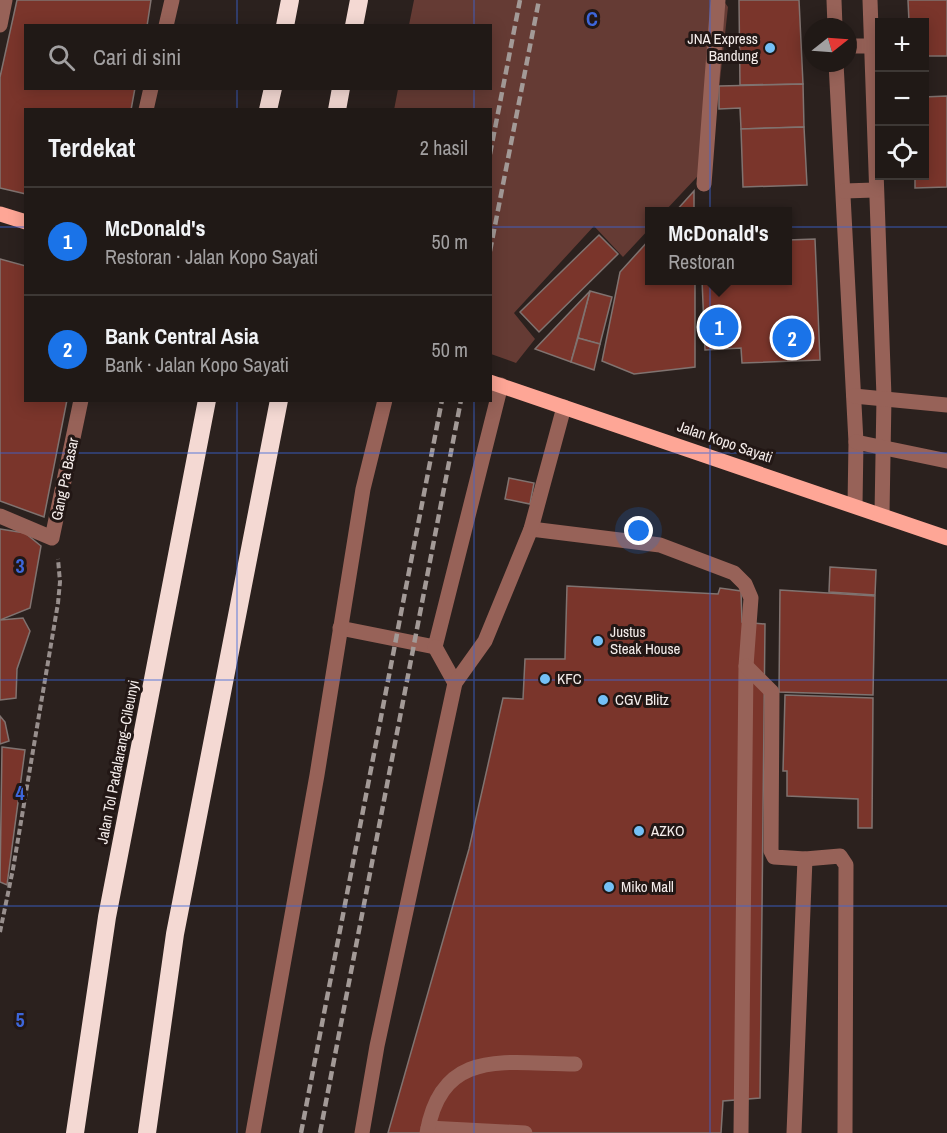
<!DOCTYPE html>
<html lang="id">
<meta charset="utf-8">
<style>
:root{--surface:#201916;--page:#2d2623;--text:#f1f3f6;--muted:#a2a0a1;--line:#3d3835;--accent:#1a73e8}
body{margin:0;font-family:"Archivo Narrow",sans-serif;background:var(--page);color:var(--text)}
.controls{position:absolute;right:18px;top:18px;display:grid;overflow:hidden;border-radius:0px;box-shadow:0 3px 15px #0003}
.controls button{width:54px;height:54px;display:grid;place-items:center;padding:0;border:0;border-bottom:2px solid var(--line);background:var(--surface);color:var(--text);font:30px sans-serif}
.compass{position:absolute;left:803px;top:18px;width:54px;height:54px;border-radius:50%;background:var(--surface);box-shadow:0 3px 15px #0003;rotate:73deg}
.you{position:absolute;left:639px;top:531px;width:21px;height:21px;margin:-15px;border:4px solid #fff;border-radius:50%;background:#1a73e8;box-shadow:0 0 0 9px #1a73e833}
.badge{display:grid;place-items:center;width:39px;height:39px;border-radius:50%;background:var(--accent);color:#fff;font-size:20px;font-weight:700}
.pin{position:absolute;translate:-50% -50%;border:3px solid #fff;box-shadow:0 2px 6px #0006}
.popup{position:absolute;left:645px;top:207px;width:147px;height:78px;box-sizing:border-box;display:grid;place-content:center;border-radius:0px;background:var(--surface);filter:drop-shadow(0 2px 4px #0005);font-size:20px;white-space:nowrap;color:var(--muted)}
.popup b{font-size:22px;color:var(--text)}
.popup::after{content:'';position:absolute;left:50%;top:100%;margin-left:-12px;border:12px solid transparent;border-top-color:var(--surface)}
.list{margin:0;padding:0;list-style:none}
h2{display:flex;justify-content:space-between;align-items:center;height:78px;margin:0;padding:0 24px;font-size:26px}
h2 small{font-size:20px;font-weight:400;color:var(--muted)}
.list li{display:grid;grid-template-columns:39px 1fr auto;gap:18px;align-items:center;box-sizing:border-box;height:108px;padding:0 24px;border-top:2px solid var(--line)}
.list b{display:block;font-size:22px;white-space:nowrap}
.list p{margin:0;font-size:20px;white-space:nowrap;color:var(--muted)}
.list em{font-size:20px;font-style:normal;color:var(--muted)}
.icon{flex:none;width:33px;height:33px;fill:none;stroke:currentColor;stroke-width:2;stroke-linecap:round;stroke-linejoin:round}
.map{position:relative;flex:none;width:947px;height:1133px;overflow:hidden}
.search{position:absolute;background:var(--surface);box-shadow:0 3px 15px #0003;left:24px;top:24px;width:468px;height:66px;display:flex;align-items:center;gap:15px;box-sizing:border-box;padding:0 21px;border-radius:0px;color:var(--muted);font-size:22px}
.panel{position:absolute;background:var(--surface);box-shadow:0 3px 15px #0003;left:24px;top:108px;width:468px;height:294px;border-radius:0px}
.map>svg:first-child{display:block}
.grass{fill:#653b34}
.building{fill:#7a352b;stroke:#807370;stroke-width:1.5}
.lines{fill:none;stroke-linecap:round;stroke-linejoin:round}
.path{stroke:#988f8d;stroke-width:4;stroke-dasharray:6 3;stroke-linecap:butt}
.minor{stroke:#976258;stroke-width:15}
.major{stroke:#fea696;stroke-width:15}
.highway{stroke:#f4d9d3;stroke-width:18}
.rail{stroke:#a39a97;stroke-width:4.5;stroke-dasharray:9 4.5;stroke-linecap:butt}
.grid{fill:none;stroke:#3d66db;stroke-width:1.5;stroke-opacity:0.55}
.poi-dot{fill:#74c0f6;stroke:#221715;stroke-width:2}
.labels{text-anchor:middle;stroke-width:6;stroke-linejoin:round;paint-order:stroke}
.poi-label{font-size:15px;fill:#f5edeb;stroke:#221715;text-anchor:start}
.street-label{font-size:15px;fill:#f5edeb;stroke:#221715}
.grid-label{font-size:20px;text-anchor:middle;font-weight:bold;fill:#3d66db;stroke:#221715;stroke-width:6;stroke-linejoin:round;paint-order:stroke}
</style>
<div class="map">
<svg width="947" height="1133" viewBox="0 0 947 1133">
<rect width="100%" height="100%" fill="#2b211e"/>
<polygon class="grass" points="414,0 723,0 728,7 711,162 665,211 650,212 650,228 623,257 594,226 514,313 535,339 516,363 491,354 490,110 394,110 398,89 490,88 490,26 409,25"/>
<g class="building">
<polygon points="17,0 151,0 147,26 26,26 26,88 135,88 131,110 26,110 26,194 0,188 0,77"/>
<polygon points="739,0 799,0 803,84 740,85"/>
<polygon points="908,0 947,0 947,56 924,56 924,22 909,22"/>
<polygon points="803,84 804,127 741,129 740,108 719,109 719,86"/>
<polygon points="947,96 947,187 915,188 915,176 924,176 924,97"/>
<polygon points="804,127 807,185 743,187 741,129"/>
<polygon points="694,191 694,212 675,212"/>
<polygon points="599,235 618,254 539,332 520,312"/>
<polygon points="650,239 650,280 695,280 695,367 634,374 602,361 620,272"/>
<polygon points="815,239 820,360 742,363 741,348 705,350 702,280 788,280 788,240"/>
<polygon points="0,259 26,266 26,400 67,400 44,517 0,501"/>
<polygon points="590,291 612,297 600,344 578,338"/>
<polygon points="590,291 571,362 535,349"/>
<polygon points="578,338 600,344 594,370 571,362"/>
<polygon points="509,478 534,483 530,504 505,499"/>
<polygon points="0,529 25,533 41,546 30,608 0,620"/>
<polygon points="830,567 876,570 875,595 829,592"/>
<polygon points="567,586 718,594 720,588 741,591 742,622 765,624 760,1098 723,1101 721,1133 388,1133 469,849 503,698 523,699 525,659 565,659"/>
<polygon points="780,590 875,596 873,695 779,692"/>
<polygon points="23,618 30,631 17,669 16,698 0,700 0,620"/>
<polygon points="785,695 873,698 872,828 858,828 858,799 787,796 787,771 783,771"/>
<polygon points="0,716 5,722 9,741 0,744"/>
<polygon points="2,747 25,750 7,885 0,882"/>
</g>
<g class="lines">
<polyline class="path" points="0,932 13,869 58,603 60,582 58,559"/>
<g class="minor">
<polyline points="834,0 835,27"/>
<polyline points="870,0 884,397 882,514"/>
<polyline points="0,25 5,0"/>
<polyline points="166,26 172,0"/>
<polyline points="848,46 871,46"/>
<polyline points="836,63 856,442 855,505"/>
<polyline points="146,110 151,88"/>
<polyline points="704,184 718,0"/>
<polyline points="844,191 875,190"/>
<polyline points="854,396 947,405"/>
<polyline points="856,442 947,461"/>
<polyline points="0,516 52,538 81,400"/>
<polyline points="531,529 660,545 734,573 745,584 751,598 746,666 741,1133"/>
<polyline points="340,628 435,647 501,385"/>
<polyline points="435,647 455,683"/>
<polyline points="746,666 772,692 771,851 774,857 805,859 840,856 846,865 845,1133"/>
<polyline points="428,1128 525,1133"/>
<polyline points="253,1133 317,775 363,489 385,400"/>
<polyline points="362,1133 377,1046 455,683 485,641 531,529 564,407"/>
<path d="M 427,1133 C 442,1046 507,1064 575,1064"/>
<polyline points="794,1133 805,859"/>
</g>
<g class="major">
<polyline points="0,214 26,222"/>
<polyline points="490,382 947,538"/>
</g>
<g class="highway">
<polyline points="285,26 290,0"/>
<polyline points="354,26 359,0"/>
<polyline points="268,110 273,88"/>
<polyline points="337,110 341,88"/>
<polyline points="75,1133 107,917 207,400"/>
<polyline points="147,1133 175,934 279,400"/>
</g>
<g class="rail">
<polyline points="490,154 520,0"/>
<polyline points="490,251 539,0"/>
<polyline points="301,1133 442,400"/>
<polyline points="320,1133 461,400"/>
</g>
</g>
<path class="grid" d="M 237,0 L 237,26M 474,0 L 474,26M 710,0 L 710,1133M 237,88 L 237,110M 474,88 L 474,110M 0,227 L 26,227M 490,227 L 947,227M 237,400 L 237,1133M 474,400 L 474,1133M 0,453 L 947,453M 0,680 L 947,680M 0,906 L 947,906"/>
<g class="poi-dot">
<circle cx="770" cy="48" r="6"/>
<circle cx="598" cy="641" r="6"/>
<circle cx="545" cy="679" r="6"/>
<circle cx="603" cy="700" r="6"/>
<circle cx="639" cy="831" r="6"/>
<circle cx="609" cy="887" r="6"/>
</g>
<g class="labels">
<g class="poi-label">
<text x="758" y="44" text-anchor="end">JNA Express<tspan x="758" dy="17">Bandung</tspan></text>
<text x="610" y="637">Justus<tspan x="610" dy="17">Steak House</tspan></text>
<text x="557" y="684">KFC</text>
<text x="615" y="705">CGV Blitz</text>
<text x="651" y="836">AZKO</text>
<text x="621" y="892">Miko Mall</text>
</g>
<g class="street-label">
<text transform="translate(725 442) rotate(19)" y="5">Jalan Kopo Sayati</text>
<text transform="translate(65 479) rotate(-78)" y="5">Gang Pa Basar</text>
<text transform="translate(118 762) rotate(-79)" y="5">Jalan Tol Padalarang–Cileunyi</text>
</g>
</g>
<g class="grid-label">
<text x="592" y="26">C</text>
<text x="20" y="573">3</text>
<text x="20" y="800">4</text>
<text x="20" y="1027">5</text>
</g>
</svg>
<div class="controls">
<button>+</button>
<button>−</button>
<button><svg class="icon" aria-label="locate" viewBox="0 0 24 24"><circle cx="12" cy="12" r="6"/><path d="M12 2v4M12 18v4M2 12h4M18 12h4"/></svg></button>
</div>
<svg class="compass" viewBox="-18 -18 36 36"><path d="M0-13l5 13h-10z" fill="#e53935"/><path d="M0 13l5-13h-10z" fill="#a2a0a1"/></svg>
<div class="you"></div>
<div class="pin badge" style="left:719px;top:327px">1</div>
<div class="popup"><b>McDonald's</b>Restoran</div>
<div class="pin badge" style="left:792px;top:338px">2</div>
<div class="search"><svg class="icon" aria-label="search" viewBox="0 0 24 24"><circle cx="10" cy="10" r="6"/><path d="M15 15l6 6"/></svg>Cari di sini</div>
<section class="panel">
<h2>Terdekat<small>2 hasil</small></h2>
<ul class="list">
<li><span class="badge">1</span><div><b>McDonald's</b><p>Restoran · Jalan Kopo Sayati</p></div><em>50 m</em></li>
<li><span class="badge">2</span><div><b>Bank Central Asia</b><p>Bank · Jalan Kopo Sayati</p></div><em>50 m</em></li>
</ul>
</section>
</div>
